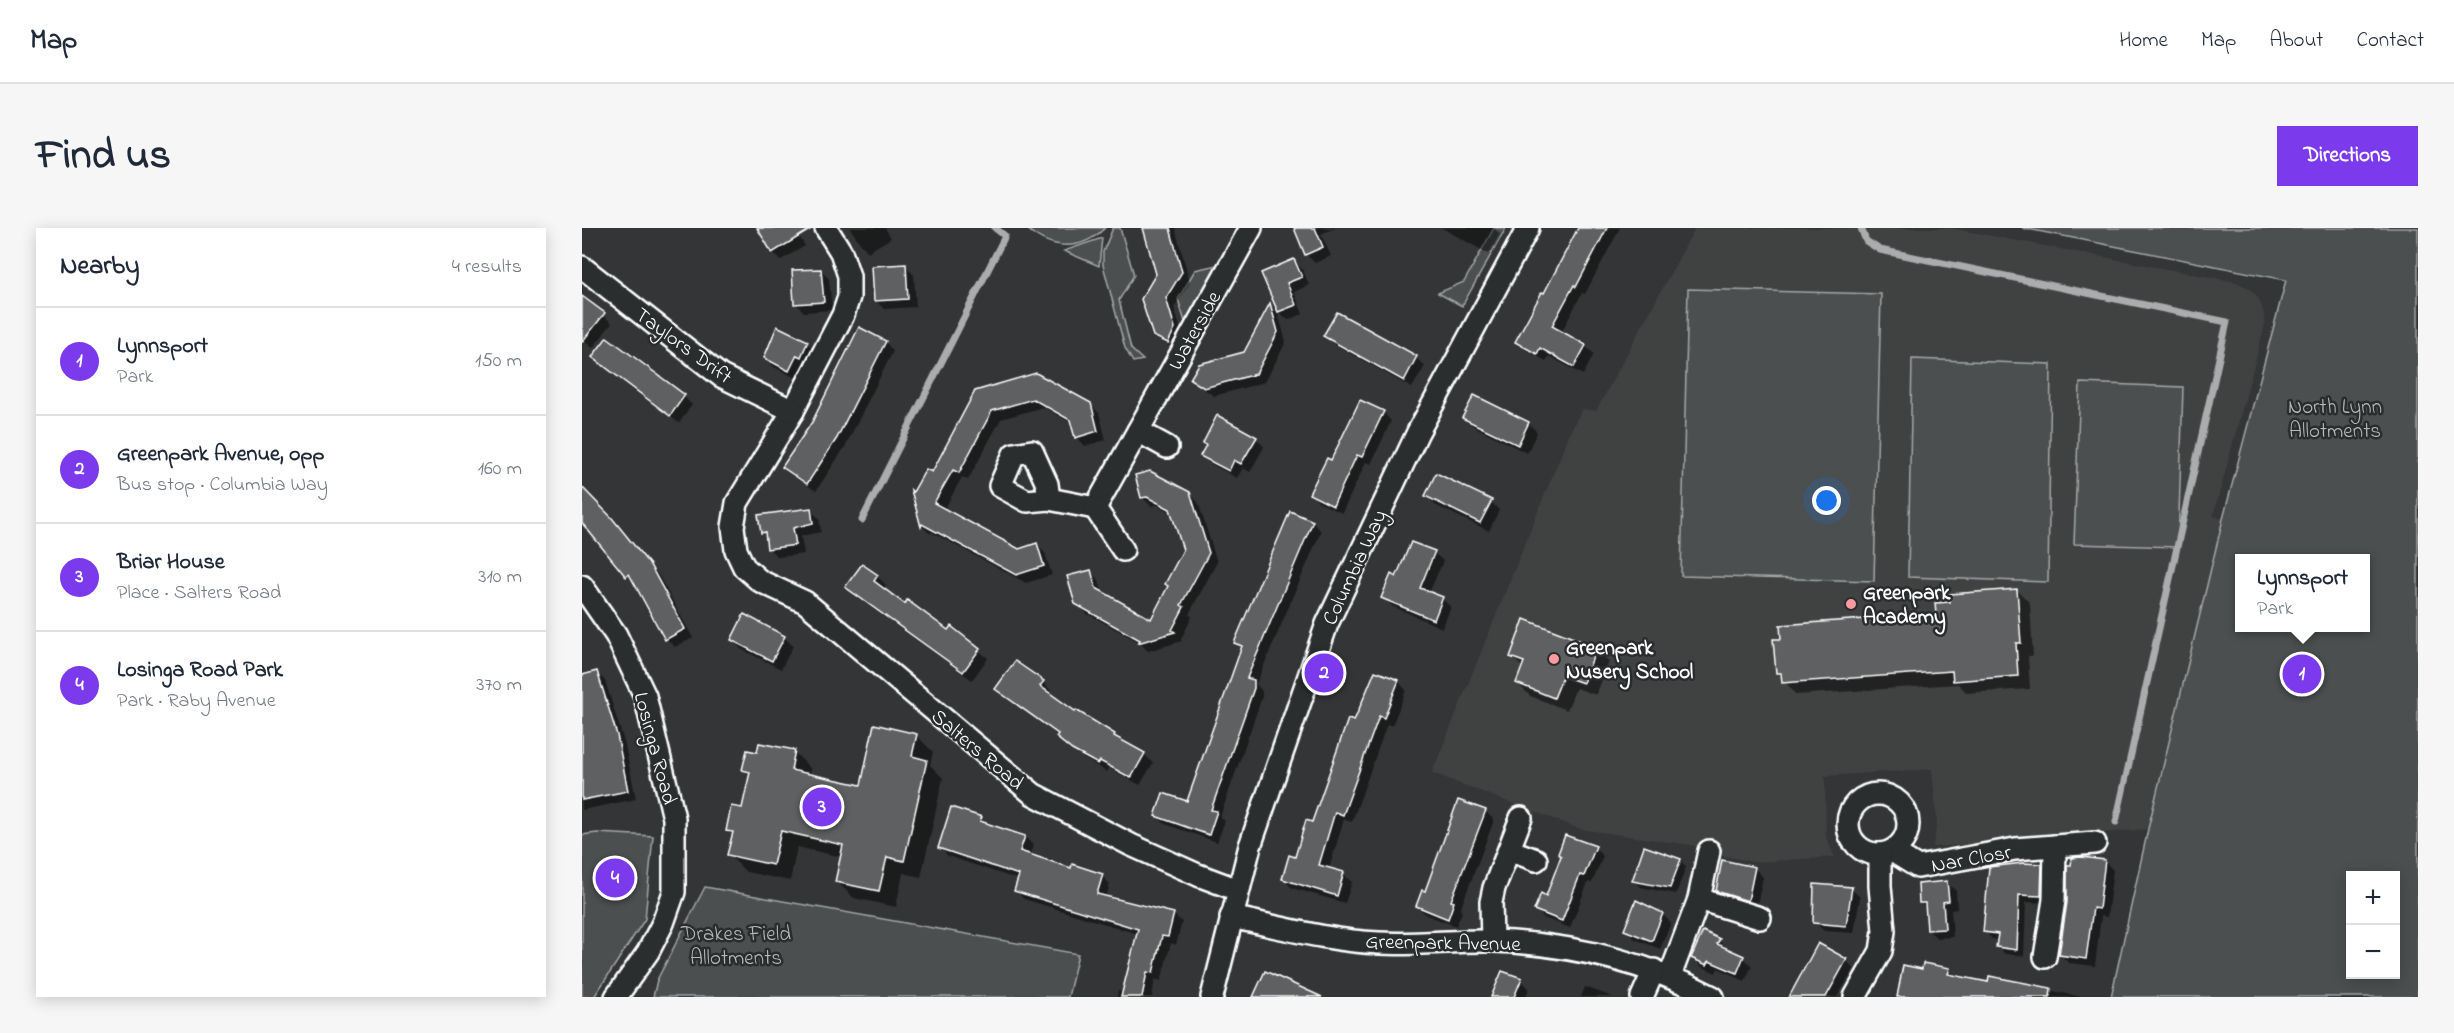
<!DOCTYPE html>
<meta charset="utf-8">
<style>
:root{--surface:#fff;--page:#f6f6f7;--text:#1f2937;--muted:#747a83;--line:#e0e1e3;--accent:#7c3aed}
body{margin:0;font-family:"Indie Flower",sans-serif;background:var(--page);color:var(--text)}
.controls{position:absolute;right:18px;bottom:18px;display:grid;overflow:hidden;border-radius:0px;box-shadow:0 3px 15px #0003}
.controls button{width:54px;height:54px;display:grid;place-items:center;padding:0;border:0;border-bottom:2px solid var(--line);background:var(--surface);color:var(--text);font:30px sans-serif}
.you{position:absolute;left:1245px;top:273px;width:21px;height:21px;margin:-15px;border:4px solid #fff;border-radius:50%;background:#1a73e8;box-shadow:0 0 0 9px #1a73e833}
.badge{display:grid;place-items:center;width:39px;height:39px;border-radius:50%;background:var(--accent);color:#fff;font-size:20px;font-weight:700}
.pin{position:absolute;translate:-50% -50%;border:3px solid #fff;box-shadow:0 2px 6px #0006}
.popup{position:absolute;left:1653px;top:326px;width:135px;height:78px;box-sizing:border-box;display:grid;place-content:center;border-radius:0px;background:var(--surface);filter:drop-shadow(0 2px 4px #0005);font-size:20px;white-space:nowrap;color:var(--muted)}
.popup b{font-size:22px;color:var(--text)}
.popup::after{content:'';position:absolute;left:50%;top:100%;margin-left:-12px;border:12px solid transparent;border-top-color:var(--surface)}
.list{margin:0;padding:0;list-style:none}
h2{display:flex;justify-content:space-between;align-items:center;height:78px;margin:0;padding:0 24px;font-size:26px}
h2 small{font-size:20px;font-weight:400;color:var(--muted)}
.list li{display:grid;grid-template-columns:39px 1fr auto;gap:18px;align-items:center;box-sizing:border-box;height:108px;padding:0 24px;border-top:2px solid var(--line)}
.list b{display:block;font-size:22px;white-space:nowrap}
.list p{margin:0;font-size:20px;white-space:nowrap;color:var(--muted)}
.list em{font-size:20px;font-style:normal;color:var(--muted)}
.map{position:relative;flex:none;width:1836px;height:769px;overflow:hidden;border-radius:0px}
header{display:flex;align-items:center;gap:36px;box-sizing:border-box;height:84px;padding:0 30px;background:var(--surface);border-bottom:2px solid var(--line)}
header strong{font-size:28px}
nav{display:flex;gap:33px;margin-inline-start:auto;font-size:21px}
.intro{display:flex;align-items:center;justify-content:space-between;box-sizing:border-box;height:144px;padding:0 36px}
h1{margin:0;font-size:42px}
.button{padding:15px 27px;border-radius:0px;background:var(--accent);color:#fff;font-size:21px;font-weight:700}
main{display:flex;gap:36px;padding:0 36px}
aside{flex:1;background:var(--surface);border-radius:0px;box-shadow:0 3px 15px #0003}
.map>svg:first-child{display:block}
.built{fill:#404243}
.green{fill:#4c4f50;stroke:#a6a7a8;stroke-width:1.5;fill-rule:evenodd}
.shadow{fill:#0007}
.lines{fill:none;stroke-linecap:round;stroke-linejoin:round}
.stream{stroke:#abacad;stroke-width:7}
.building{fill:#5f6162;stroke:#fff;stroke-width:1.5}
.minor-casing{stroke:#fff;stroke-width:26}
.minor{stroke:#2a2d2e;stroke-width:21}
.poi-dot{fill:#ff9aa2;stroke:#2a2d2e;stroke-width:2}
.labels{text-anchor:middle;stroke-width:5;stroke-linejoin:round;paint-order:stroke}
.street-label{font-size:21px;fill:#fff;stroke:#2a2d2e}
.park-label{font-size:21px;fill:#b7b9b9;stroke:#2a2d2e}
.poi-label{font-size:21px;font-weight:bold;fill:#fff;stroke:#2a2d2e;text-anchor:start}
</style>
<header>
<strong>Map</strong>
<nav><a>Home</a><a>Map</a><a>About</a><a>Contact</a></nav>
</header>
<div class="intro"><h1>Find us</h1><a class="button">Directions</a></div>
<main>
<aside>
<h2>Nearby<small>4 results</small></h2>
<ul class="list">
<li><span class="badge">1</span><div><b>Lynnsport</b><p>Park</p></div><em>150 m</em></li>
<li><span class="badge">2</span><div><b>Greenpark Avenue, opp</b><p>Bus stop · Columbia Way</p></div><em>160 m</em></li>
<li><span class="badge">3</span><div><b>Briar House</b><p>Place · Salters Road</p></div><em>310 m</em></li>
<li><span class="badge">4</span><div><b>Losinga Road Park</b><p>Park · Raby Avenue</p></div><em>370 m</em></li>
</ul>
</aside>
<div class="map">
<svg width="1836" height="769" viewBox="0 0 1836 769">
<rect width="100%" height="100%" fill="#333536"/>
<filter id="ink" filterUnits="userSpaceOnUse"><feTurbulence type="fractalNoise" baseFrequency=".0167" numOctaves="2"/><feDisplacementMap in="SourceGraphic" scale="12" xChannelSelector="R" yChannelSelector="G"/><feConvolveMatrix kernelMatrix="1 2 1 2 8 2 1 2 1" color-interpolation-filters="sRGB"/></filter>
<g filter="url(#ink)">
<polygon class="built" points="1113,0 1368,0 1654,54 1667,60 1676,69 1681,82 1683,97 1631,288 1641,291 1566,601 1351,619 1355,594 1350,541 1243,548 1244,609 1253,629 1171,634 1138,627 1109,617 998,601 850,545 989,202 1000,181 1014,183"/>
<g class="green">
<path d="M 444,0 L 523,0 C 498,24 469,22 444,0 Z"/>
<polygon points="531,0 538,0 552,47 537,72 549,121 561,132 551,134 543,120 521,37 521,24"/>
<polygon points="912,0 924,0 880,78 856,65 882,54"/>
<path d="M 1440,0 L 1836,0 L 1836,769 L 1529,769 L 1566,601 L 1641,291 L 1704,52 ZM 1783,330 L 1783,400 L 1657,400 L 1657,330 ZM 1768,648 L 1814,648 L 1814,746 L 1768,746 Z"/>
<polygon points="520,10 517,38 482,23"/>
<polygon points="639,36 604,97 596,71 613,42"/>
<polygon points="1106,61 1299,66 1292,353 1099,348"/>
<polygon points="1330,131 1469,136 1466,354 1326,349"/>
<polygon points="1498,155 1601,159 1596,319 1492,316"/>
<polygon points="15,605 71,608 63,691 12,769 0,769 0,607"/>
<polygon points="123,659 496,726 486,769 71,769 75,752"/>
</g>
<g class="shadow">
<polygon points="177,0 212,0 223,18 199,32 191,24"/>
<polygon points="268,0 303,0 309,10 286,24 278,15"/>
<polygon points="563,0 593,0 608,54 592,80 601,109 595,122 578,113 592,119 593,117 577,109 577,112 572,107 576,46"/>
<polygon points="714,0 753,0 739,6 749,28 733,35 724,26"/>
<polygon points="860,0 912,0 918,6 907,26"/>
<polygon points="998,0 1038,0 1003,66 1000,65 979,105 1003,118 1012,126 1001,147 967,128 964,133 944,122 935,114 963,67"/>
<polygon points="712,33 721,42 727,57 712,64 721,86 706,92 697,84 681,46"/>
<polygon points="323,38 332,47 334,79 302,81 293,72"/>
<polygon points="239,42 247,51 250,82 222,84 214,76"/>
<polygon points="0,69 30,95 11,120 0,111"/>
<polygon points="688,77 696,85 704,114 683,154 632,168 619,159 610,151 663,125"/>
<polygon points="196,100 225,115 234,123 227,136 224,135 216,151 192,139 183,130"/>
<polygon points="743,108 834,130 843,138 830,160 752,116"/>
<polygon points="303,114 311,123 263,219 234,263 211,248 202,239"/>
<polygon points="12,129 102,169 110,177 97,195"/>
<polygon points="394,164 508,176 517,185 524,212 503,218 495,209 491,196 461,179 419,191 386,252 380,249 362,282 437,322 455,317 463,325 470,347 444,355 349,304 348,306 340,298 331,265 350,246"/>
<polygon points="801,184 809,193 789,236 784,234 760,285 738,275 729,266 750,234"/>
<polygon points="882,190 946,195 955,204 945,225 891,198"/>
<polygon points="674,210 682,219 668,244 661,240 655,250 629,236 620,227"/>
<polygon points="554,248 607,265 616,274 635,334 607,386 610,389 599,411 600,413 566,423 557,414 504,385 495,376 508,343 517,352 521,366 570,393 587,359 602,323 591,285 575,277 569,278 561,270"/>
<polygon points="0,260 39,300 77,348 111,410 93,419 84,411 54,356 0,293"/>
<polygon points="845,268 909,274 917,282 907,303 853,277"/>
<polygon points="228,282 237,290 239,304 219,308 222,326 196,329 187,321 185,308 181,304"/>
<polygon points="730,294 739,303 674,456 680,463 680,469 638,589 643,593 635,614 583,596 574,588 606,575 661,421 654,414"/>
<polygon points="852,325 861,333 847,365 860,371 869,379 860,400 810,378 801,369 815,351"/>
<polygon points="295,348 304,357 300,362 367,404 369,401 406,430 390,452 273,368 265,359"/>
<polygon points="1435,362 1448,375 1451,428 1446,428 1448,461 1385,465 1376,456 1214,467 1195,444 1200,412 1355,388"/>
<polygon points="202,409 211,418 199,441 159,421 151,412"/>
<polygon points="1014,421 1027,434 1014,467 994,460 985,482 948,468 935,455 941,440 929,428"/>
<polygon points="15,444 23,453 43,517 54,571 0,582 0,449"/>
<polygon points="816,453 824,462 810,498 805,496 770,594 762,591 747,641 761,646 770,654 763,675 710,660 702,651 731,596"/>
<polygon points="461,454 469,463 467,466 493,485 562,526 571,535 558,557 527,540 525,544 501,530 484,518 477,508 415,460"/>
<polygon points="334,507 351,524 348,537 361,550 339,649 321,645 314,679 272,670 255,654 260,629 215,619 208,653 164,644 147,627 151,608 145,602 161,582 169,549 162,542 176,526 212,524 229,541 228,547 280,559"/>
<polygon points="903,583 912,592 878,682 880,684 874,698 844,687 835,678"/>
<polygon points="399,591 404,596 443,609 451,617 448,628 490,642 520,648 528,656 524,670 591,686 600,694 594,717 589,715 579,753 573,751 570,769 535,769 536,763 542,764 556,706 442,671 433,662 437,652 366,628 358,619"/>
<polygon points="1013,620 1021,628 1010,655 1006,654 988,700 962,690 954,682"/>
<polygon points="1098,632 1104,639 1094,666 1058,659 1052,652"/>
<polygon points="1522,633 1531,642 1525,689 1519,688 1513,738 1487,735 1478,727"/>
<polygon points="1459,637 1467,645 1466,675 1444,674 1442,728 1423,726 1416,719 1417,712 1410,711 1403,703"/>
<polygon points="1172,640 1181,649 1174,681 1145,671 1136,662"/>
<polygon points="1365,655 1374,663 1375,681 1369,682 1371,709 1355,710 1346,702 1345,681 1339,675"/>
<polygon points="1269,661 1278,669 1272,705 1242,703 1233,694"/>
<polygon points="1080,686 1089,695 1078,721 1053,711 1044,702"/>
<polygon points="1137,712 1145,722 1161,730 1170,738 1163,753 1136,740 1134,745 1119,738 1110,729"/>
<polygon points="1264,732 1272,741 1255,769 1205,769 1210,760 1213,761"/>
<polygon points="1367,742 1374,749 1407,756 1408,750 1500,769 1316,769 1342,743"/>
<polygon points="939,752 947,760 944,769 911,769"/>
<polygon points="1003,759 1031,769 999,769"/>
</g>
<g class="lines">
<g class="stream">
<polyline points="1279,0 1284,13 1298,22 1645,94 1534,594"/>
<polyline points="280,292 423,8 413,0"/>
</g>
</g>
<g class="building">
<polygon points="175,0 231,0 190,25"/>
<polygon points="561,0 588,0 600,44 584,70 593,100 586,115 571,108 559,71 574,46"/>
<polygon points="712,0 733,0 741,19 723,27"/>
<polygon points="996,0 1025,0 994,59 992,57 970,98 1004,117 992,139 958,120 955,126 933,114 960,64 962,65"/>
<polygon points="712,31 720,49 705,55 714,77 696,84 679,45"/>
<polygon points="324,36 326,71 292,73 290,38"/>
<polygon points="239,41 242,74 212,76 210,42"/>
<polygon points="0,68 23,85 0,114"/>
<polygon points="688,75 696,104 674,146 622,160 608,151 617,136 662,124"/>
<polygon points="755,84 835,128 822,153 741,108"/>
<polygon points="195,98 226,113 219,129 215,127 207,143 182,130"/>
<polygon points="277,99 304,113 255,210 225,256 200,239 230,194"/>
<polygon points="25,109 103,167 88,188 10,129"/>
<polygon points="454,145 509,175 516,203 493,210 488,192 451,171 410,183 377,245 371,242 352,275 437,321 455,315 462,338 434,347 340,296 339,299 329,262 331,264 344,241 350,244 393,163"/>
<polygon points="892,167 947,194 936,217 880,190"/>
<polygon points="778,172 802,183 780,229 775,227 751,278 727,266 745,230 749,232"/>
<polygon points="635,187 675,209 659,236 652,232 647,243 618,228 624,217 621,215"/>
<polygon points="568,243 608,264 627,325 599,377 602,379 590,402 593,404 556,415 558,412 493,376 485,348 509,342 514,360 569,391 586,358 583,356 601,322 588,281 565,269 559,270 553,247"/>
<polygon points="854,245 910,272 898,295 843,268"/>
<polygon points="0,259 30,290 68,337 103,401 83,412 47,346 44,349 0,295"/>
<polygon points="229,280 231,295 211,300 214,317 185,321 183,304 179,305 176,287"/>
<polygon points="708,283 731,293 665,450 672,452 672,460 629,582 635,583 627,607 573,588 581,565 605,573 660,418 652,415"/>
<polygon points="829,314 853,323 838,360 861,369 852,392 799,370 809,346 814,349"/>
<polygon points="280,336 296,347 292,353 323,376 325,372 366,402 369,398 398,421 381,444 263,359"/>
<polygon points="1435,361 1439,415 1434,415 1436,448 1371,453 1370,443 1200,455 1199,445 1194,445 1191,411 1199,411 1198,397 1354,386 1353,375 1368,374 1368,366"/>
<polygon points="162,386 203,408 190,433 149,412"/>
<polygon points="942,391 1015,419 1001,455 981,448 972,470 934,455 942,434 928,429"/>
<polygon points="433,433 462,453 458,458 493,483 494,482 533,506 532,508 563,525 549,550 518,533 516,536 490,522 474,509 476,506 413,461"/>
<polygon points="15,443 35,507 46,563 0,572 0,447"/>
<polygon points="793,443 817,452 802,490 797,488 761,587 753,584 737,637 762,644 755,668 700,651 707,627 713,629 724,592 730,594 766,491 772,493"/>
<polygon points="292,496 335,506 330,528 345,532 322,633 305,629 297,663 253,654 261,617 199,603 191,637 145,627 151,604 144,603 149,578 160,580 168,544 160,542 165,522 175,524 177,515 213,522 209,542 279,557"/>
<polygon points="876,572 904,582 869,673 872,674 866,691 834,678 840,662 843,663"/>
<polygon points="369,579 400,589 398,593 443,608 438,623 489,640 490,636 521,646 515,666 592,685 586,709 580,708 571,745 565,744 560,769 539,769 556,701 432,663 437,647 356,620"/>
<polygon points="983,607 1014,618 1002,648 998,647 980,693 952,682 959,665 964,668 979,628 976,626"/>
<polygon points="1062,618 1099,631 1088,660 1050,653"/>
<polygon points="1499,629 1523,632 1517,681 1511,680 1504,731 1477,727 1485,674 1485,637 1489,637 1490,630"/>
<polygon points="1140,632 1173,639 1166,673 1134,663"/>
<polygon points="1441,635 1460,636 1459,668 1437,667 1435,722 1414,719 1416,706 1401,704 1407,639"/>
<polygon points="1365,653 1367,673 1361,674 1363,701 1345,702 1343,675 1337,675 1336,656"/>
<polygon points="1232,656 1270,659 1264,698 1231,695"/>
<polygon points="1054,672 1081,685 1070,713 1042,702"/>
<polygon points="1121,703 1138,711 1135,716 1162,728 1155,745 1127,733 1125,737 1109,730"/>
<polygon points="1236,715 1265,731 1244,769 1207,769"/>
<polygon points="1341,735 1368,740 1366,746 1406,754 1407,748 1469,760 1468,769 1315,769 1321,737 1340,741"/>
<polygon points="683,743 740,769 671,769"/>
<polygon points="920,743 940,750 932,769 909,769"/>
</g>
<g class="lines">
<defs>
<g id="minor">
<polyline points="244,0 259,24 267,48 267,69 261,87 211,183 155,275 151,299 154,322 162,339 178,353 223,374 451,566 549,617 616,647 656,662"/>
<polyline points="0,39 139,148 211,183"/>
<polyline points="556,203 585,219"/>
<polygon points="450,223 465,256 467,271 445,273 418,258 432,226"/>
<polyline points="467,271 513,280 669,0"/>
<polyline points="513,280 541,322"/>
<polyline points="0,358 34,407 63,468 92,590 92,664 81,695 66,724 34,769"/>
<circle cx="1296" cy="596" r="30"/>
<polyline points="927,622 954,632"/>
<polyline points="1310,623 1336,639 1433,621 1513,615"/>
<polyline points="1117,671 1178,690"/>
<path d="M 649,689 C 698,699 747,713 797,715 C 835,717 874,712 912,713 C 989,716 1063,734 1131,769"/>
<polyline points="910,713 909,674 912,660 939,590"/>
<polyline points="1463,729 1472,672 1473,618"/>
<polyline points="1088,748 1117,671 1127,623"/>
<polyline points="630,769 668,618 745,396 836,204 946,0"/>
<polyline points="1060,769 1072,742"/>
<polyline points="1273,769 1299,723 1302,703 1298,658 1298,626"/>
</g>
</defs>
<use href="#minor" class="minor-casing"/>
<use href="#minor" class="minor"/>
</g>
</g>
<g class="poi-dot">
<circle cx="1269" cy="376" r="6"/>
<circle cx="972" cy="431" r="6"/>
</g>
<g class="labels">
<g class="street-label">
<text transform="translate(612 102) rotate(-61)" y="7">Waterside</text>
<text transform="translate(102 117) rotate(36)" y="7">Taylors Drift</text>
<text transform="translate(772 339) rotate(-65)" y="7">Columbia Way</text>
<text transform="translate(74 520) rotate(75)" y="7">Losinga Road</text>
<text transform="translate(396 521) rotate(40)" y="7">Salters Road</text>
<text transform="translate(1389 630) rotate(-10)" y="7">Nar Closr</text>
<text transform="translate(861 714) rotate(1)" y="7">Greenpark Avenue</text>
</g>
<g class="park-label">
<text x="1753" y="185">North Lynn<tspan x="1753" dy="24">Allotments</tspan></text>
<text x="154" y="712">Drakes Field<tspan x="154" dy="24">Allotments</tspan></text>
</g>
<g class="poi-label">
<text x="1281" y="371">Greenpark<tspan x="1281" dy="24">Academy</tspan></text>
<text x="984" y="426">Greenpark<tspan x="984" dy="24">Nusery School</tspan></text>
</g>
</g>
</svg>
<div class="controls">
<button>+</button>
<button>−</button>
</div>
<div class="you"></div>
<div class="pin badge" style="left:1720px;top:446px">1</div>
<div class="popup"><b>Lynnsport</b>Park</div>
<div class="pin badge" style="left:742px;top:445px">2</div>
<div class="pin badge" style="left:240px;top:579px">3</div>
<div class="pin badge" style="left:33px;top:650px">4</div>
</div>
</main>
